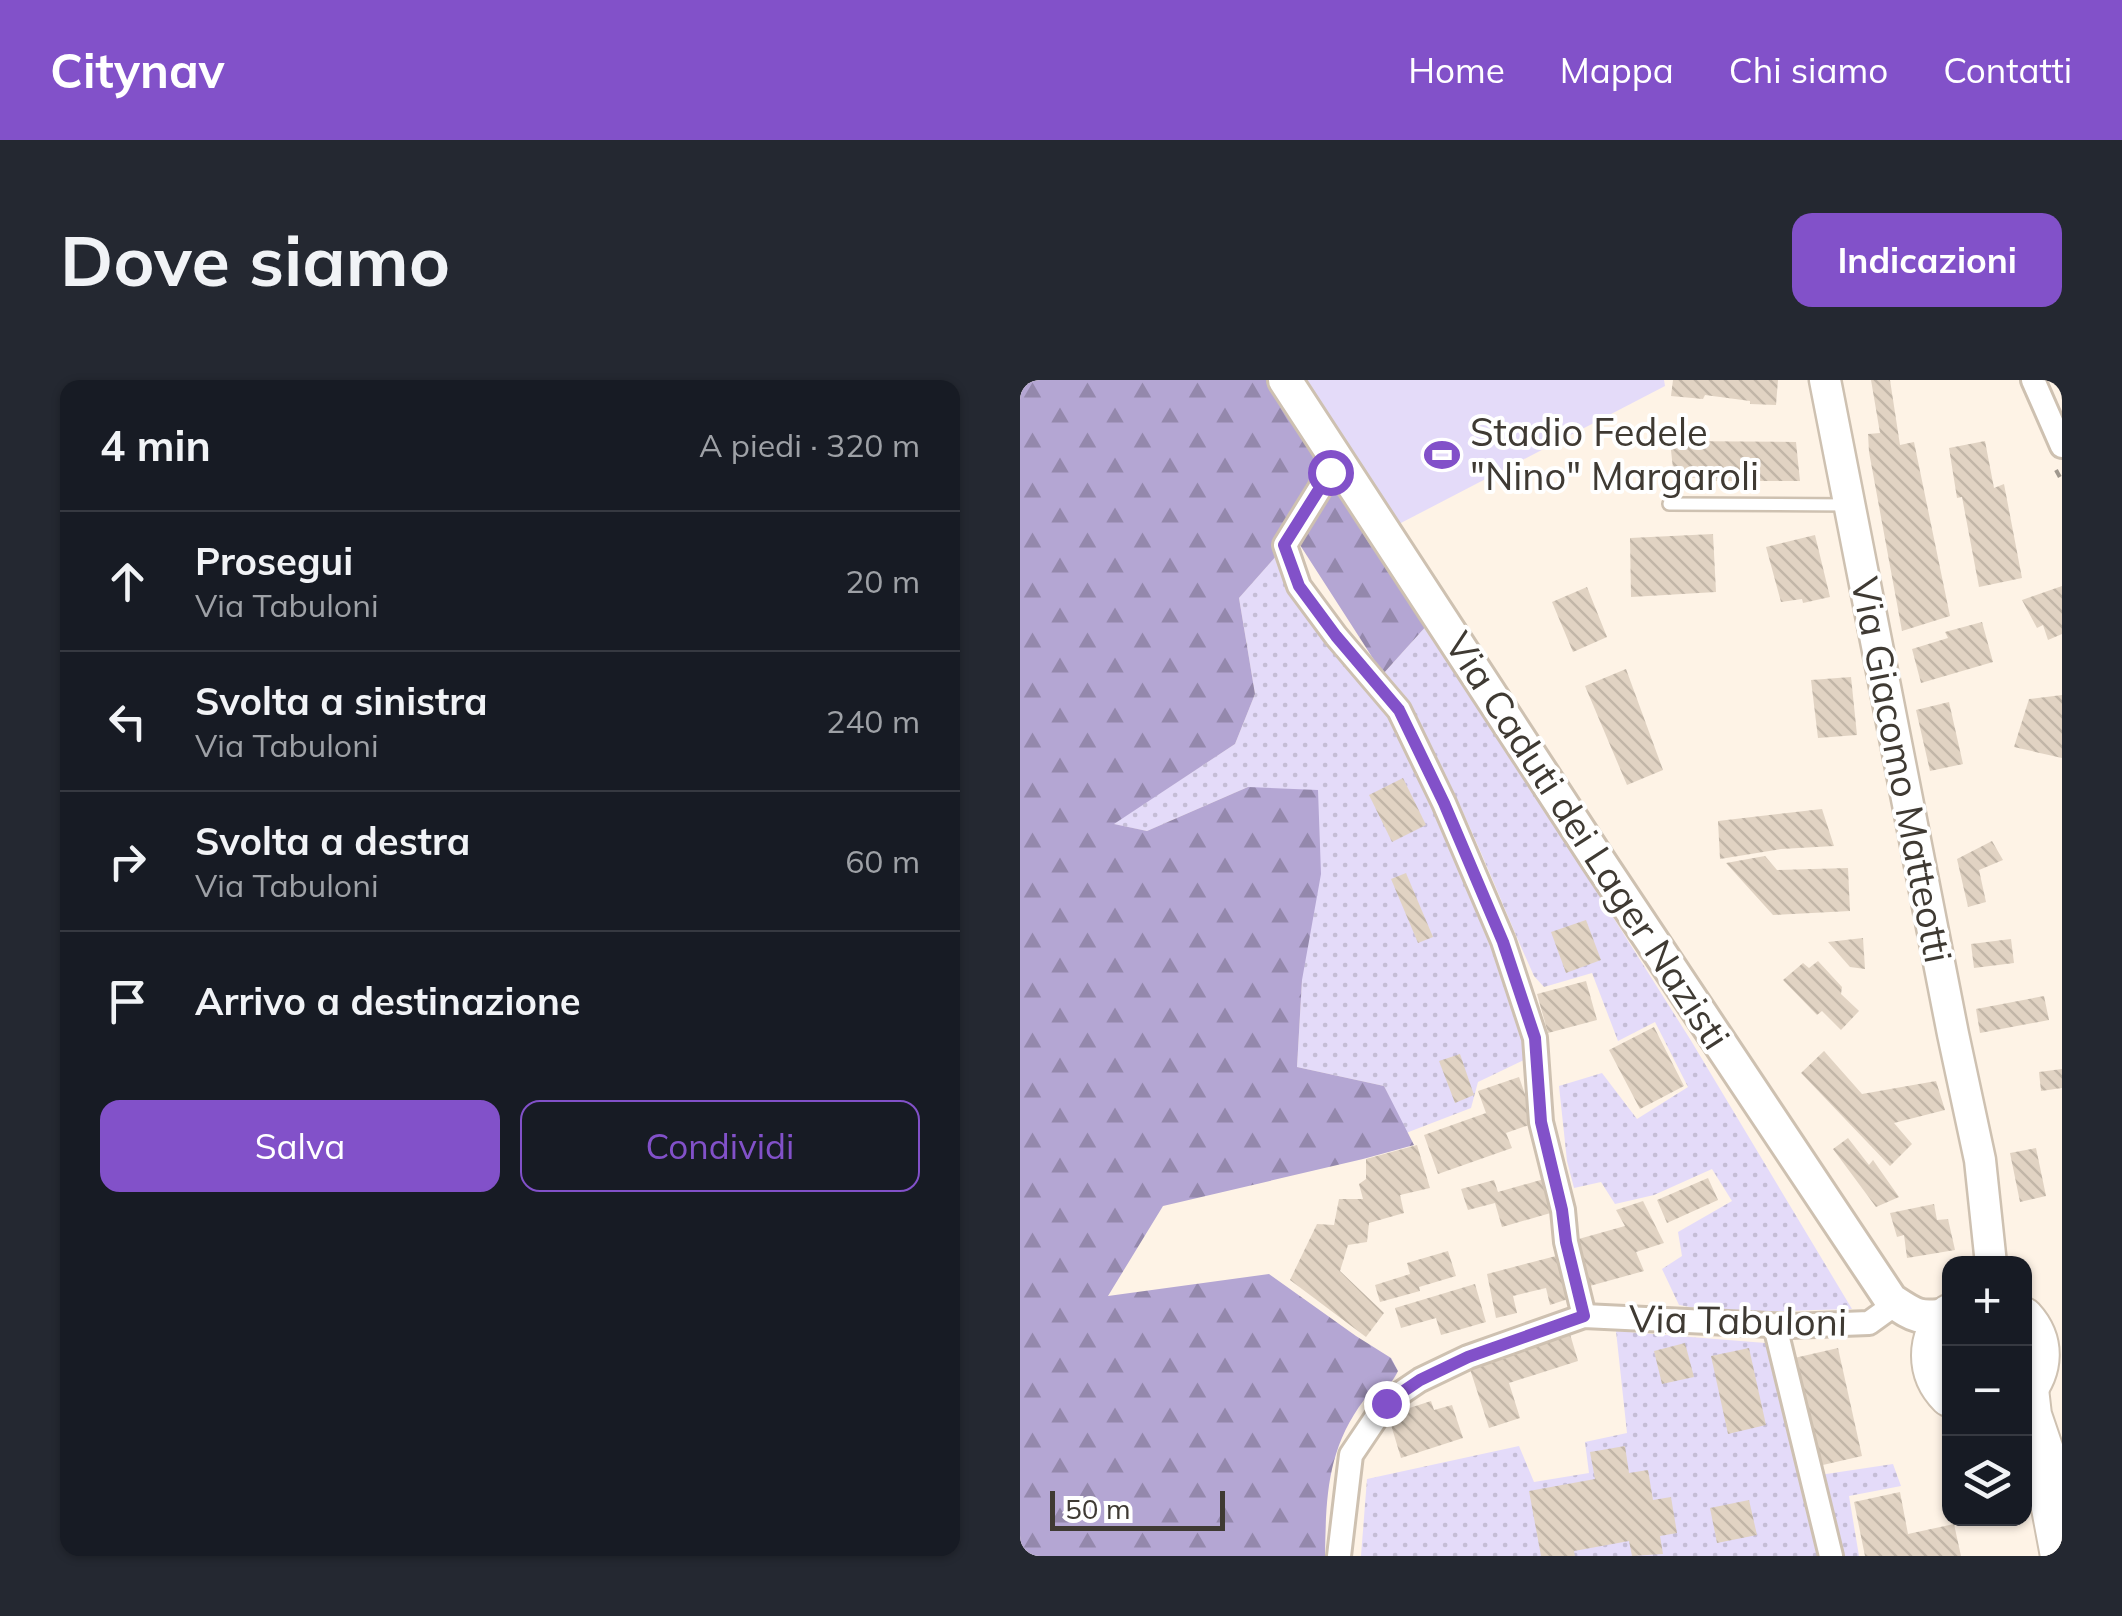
<!DOCTYPE html>
<html lang="it">
<meta charset="utf-8">
<style>
:root{--surface:#171b24;--page:#242831;--text:#f1f3f6;--muted:#9ea1a6;--line:#363941;--accent:#8251c9}
body{margin:0;font-family:Mulish,sans-serif;background:var(--page);color:var(--text)}
.controls{position:absolute;right:30px;bottom:30px;display:grid;overflow:hidden;border-radius:20px;box-shadow:0 2px 8px #0004}
.controls button{width:90px;height:90px;display:grid;place-items:center;padding:0;border:0;border-bottom:2px solid var(--line);background:var(--surface);color:var(--text);font:50px sans-serif}
.scale{position:absolute;left:30px;bottom:25px;width:175px;box-sizing:border-box;padding-left:10px;border:5px solid #3f3a33;border-top:0;font-size:28px;line-height:35px;white-space:nowrap;color:#3f3a33;-webkit-text-stroke:8px #fff;paint-order:stroke}
.stop{position:absolute;width:30px;height:30px;margin:-22px;border:8px solid #8251c9;border-radius:50%;background:#fff}
.stop.end{background:#8251c9;border-color:#fff;box-shadow:0 2px 10px #0008}
.list{margin:0;padding:0;list-style:none}
h2{display:flex;justify-content:space-between;align-items:center;height:130px;margin:0;padding:0 40px;font-size:42px}
h2 small{font-size:32px;font-weight:400;color:var(--muted)}
.list li{display:grid;grid-template-columns:65px 1fr auto;gap:30px;align-items:center;box-sizing:border-box;height:140px;padding:0 40px;border-top:2px solid var(--line)}
.list b{display:block;font-size:38px;white-space:nowrap}
.list p{margin:0;font-size:32px;white-space:nowrap;color:var(--muted)}
.list em{font-size:32px;font-style:normal;color:var(--muted)}
.actions{display:flex;gap:20px;padding:30px 40px}
.actions a{flex:1;padding:22px 0;border:2px solid var(--accent);border-radius:20px;text-align:center;font-size:35px;color:var(--accent)}
.actions .main{background:var(--accent);color:#fff}
.icon{flex:none;width:55px;height:55px;fill:none;stroke:currentColor;stroke-width:2;stroke-linecap:round;stroke-linejoin:round}
.map{position:relative;flex:none;width:1042px;height:1176px;overflow:hidden;border-radius:20px}
header{display:flex;align-items:center;gap:60px;box-sizing:border-box;height:140px;padding:0 50px;background:var(--accent);color:#fff}
header strong{font-size:48px}
nav{display:flex;gap:55px;margin-inline-start:auto;font-size:35px}
.intro{display:flex;align-items:center;justify-content:space-between;box-sizing:border-box;height:240px;padding:0 60px}
h1{margin:0;font-size:70px}
.button{padding:25px 45px;border-radius:20px;background:var(--accent);color:#fff;font-size:35px;font-weight:700}
main{display:flex;gap:60px;padding:0 60px}
aside{flex:1;background:var(--surface);border-radius:20px;box-shadow:0 2px 8px #0004}
.map>svg:first-child{display:block}
.grass{fill:url(#grass-dots)}
.forest{fill:url(#forest-firs)}
.park{fill:#e4dbf9}
.building{fill:url(#building-back-hatch)}
.lines{fill:none;stroke-linecap:round;stroke-linejoin:round}
.service-casing{stroke:#cec1b1;stroke-width:16}
.minor-casing{stroke:#cec1b1;stroke-width:28}
.tertiary-casing{stroke:#cec1b1;stroke-width:35}
.secondary-casing{stroke:#cec1b1;stroke-width:38}
.primary-casing{stroke:#cec1b1;stroke-width:42}
.path{stroke:#a0988e;stroke-width:4;stroke-dasharray:8 8;stroke-linecap:butt}
.service{stroke:#fff;stroke-width:11}
.minor{stroke:#fff;stroke-width:22}
.tertiary{stroke:#fff;stroke-width:30}
.secondary{stroke:#fff;stroke-width:32}
.primary{stroke:#fff;stroke-width:38}
.route{stroke:#8251c9;stroke-width:12}
.labels{text-anchor:middle;stroke-width:8;stroke-linejoin:round;paint-order:stroke}
.poi-label{font-size:38px;fill:#3f3a33;stroke:#fff;text-anchor:start}
.street-label{font-size:38px;fill:#3f3a33;stroke:#fff}
</style>
<header>
<strong>Citynav</strong>
<nav><a>Home</a><a>Mappa</a><a>Chi siamo</a><a>Contatti</a></nav>
</header>
<div class="intro"><h1>Dove siamo</h1><a class="button">Indicazioni</a></div>
<main>
<aside>
<h2>4 min<small>A piedi · 320 m</small></h2>
<ul class="list">
<li><svg class="icon" aria-label="ahead" viewBox="0 0 24 24"><path d="M12 20V5M6 11l6-6 6 6"/></svg><div><b>Prosegui</b><p>Via Tabuloni</p></div><em>20 m</em></li>
<li><svg class="icon" aria-label="left" viewBox="0 0 24 24"><path d="M17 20v-9H6M10 6l-5 5 5 5"/></svg><div><b>Svolta a sinistra</b><p>Via Tabuloni</p></div><em>240 m</em></li>
<li><svg class="icon" aria-label="right" viewBox="0 0 24 24"><path d="M7 20v-9h11M14 6l5 5-5 5"/></svg><div><b>Svolta a destra</b><p>Via Tabuloni</p></div><em>60 m</em></li>
<li><svg class="icon" aria-label="arrive" viewBox="0 0 24 24"><path d="M6 21V4h12l-3 4 3 4H6"/></svg><div><b>Arrivo a destinazione</b></div></li>
</ul>
<div class="actions"><a class="main">Salva</a><a>Condividi</a></div>
</aside>
<div class="map">
<svg width="1042" height="1176" viewBox="0 0 1042 1176">
<defs>
<pattern id="grass-dots" width="8" height="8" patternUnits="userSpaceOnUse" patternTransform="scale(2.5)"><rect width="8" height="8" fill="#e4dbf9"/><path d="M2 2h.1M6 6h.1" fill="none" stroke="#c5bdd6" stroke-width="1.8" stroke-linecap="round"/></pattern>
<pattern id="forest-firs" width="22" height="20" patternUnits="userSpaceOnUse" patternTransform="scale(2.5)"><rect width="22" height="20" fill="#b4a6d3"/><path d="M5 1l3.5 6h-7zM16 11l3.5 6h-7z" fill="#9488ac"/></pattern>
<pattern id="building-back-hatch" width="6" height="6" patternUnits="userSpaceOnUse" patternTransform="scale(2.5)"><rect width="6" height="6" fill="#e1d3c3"/><path d="M-1 5l2 2M0 0l6 6M5-1l2 2" fill="none" stroke="#c2b6a8"/></pattern>
</defs>
<rect width="100%" height="100%" fill="#fef3e6"/>
<g class="grass">
<polygon points="257,175 268,194 376,340 477,558 512,676 458,702 451,728 386,753 364,706 277,687 282,600 228,407 127,451 93,444 215,364 235,314 219,218"/>
<path d="M 408,244 L 670,659 L 832,929 C 775,930 716,936 659,925 L 642,889 L 662,876 L 658,852 L 712,821 L 692,789 L 634,815 L 595,824 L 581,802 L 554,808 L 547,781 L 539,706 L 582,693 L 617,739 L 668,707 L 635,642 L 598,661 L 572,593 L 524,607 L 514,596 C 468,495 430,381 363,294 Z"/>
<polygon points="596,951 758,964 786,1097 873,1084 881,1106 829,1116 839,1176 341,1176 347,1099 499,1066 514,1102 569,1093 565,1062 607,1053"/>
</g>
<path class="forest" d="M 0,0 L 249,0 L 408,244 L 363,294 L 280,165 L 257,175 L 219,218 L 235,314 L 215,364 L 94,444 L 127,451 L 228,407 L 298,410 L 301,494 L 282,600 L 277,687 L 364,706 L 394,765 L 343,779 L 143,826 L 88,916 L 249,894 L 336,956 L 371,978 L 378,991 C 376,995 373,1000 370,1004 C 362,1011 351,1011 344,1020 C 307,1069 306,1117 305,1176 L 0,1176 Z"/>
<polygon class="park" points="282,0 644,0 645,6 377,145"/>
<g class="building">
<polygon points="653,0 758,0 756,25 730,24 730,21 685,15 683,19 651,16"/>
<polygon points="851,0 870,0 880,65 894,62 930,236 882,251 849,72 848,54 860,53"/>
<polygon points="650,61 776,62 780,101 683,101 682,98 654,98"/>
<polygon points="965,61 974,108 984,104 1002,198 959,207 942,117 937,118 929,68"/>
<polygon points="693,154 696,212 611,217 610,158"/>
<polygon points="795,155 810,217 783,223 782,219 761,222 746,167"/>
<polygon points="1042,206 1042,254 1028,260 1023,245 1017,248 1002,220"/>
<polygon points="567,207 587,257 553,272 532,222"/>
<polygon points="962,242 973,282 901,303 892,269 928,258 925,252"/>
<polygon points="606,289 643,390 607,405 565,306"/>
<polygon points="831,297 837,355 798,358 791,300"/>
<polygon points="1042,315 1042,378 994,367 1009,319"/>
<polygon points="929,322 943,384 910,391 896,330"/>
<polygon points="383,398 406,445 372,462 349,415"/>
<polygon points="802,429 814,466 761,469 700,479 698,441"/>
<polygon points="972,461 983,480 959,490 966,522 948,527 937,479"/>
<polygon points="745,476 757,490 828,488 830,531 753,535 706,483"/>
<polygon points="386,493 413,557 398,563 371,499"/>
<polygon points="566,540 581,580 546,593 531,552"/>
<polygon points="843,558 845,589 830,587 808,562"/>
<polygon points="991,559 994,583 954,588 951,564"/>
<polygon points="798,581 822,607 821,614 839,631 821,650 802,631 797,635 763,600 783,583 789,588"/>
<polygon points="566,601 577,640 528,653 517,614"/>
<polygon points="1024,616 1029,640 960,653 956,629"/>
<polygon points="634,647 664,706 620,729 589,670"/>
<polygon points="804,671 842,714 916,701 925,730 874,743 892,764 870,786 781,693"/>
<polygon points="440,674 454,715 435,723 419,681"/>
<polygon points="1042,689 1042,708 1021,711 1019,692"/>
<polygon points="499,697 515,743 486,753 492,768 418,794 404,755 466,733 458,711"/>
<polygon points="828,758 849,785 853,780 879,817 856,827 813,769"/>
<polygon points="397,765 410,808 380,815 384,833 349,843 347,862 328,865 320,891 364,933 346,957 270,900 297,844 314,845 319,819 343,819 339,804 346,799 346,779"/>
<polygon points="1016,768 1026,816 1000,822 990,773"/>
<polygon points="688,798 698,820 647,843 637,820"/>
<polygon points="524,799 534,832 482,847 475,823 448,830 441,809 474,800 478,812"/>
<polygon points="623,821 644,863 616,872 624,891 566,907 555,860 605,846 596,830"/>
<polygon points="914,824 917,840 928,839 935,870 887,878 884,855 877,857 870,833"/>
<polygon points="428,871 436,896 399,907 400,911 360,922 355,905 390,894 387,883"/>
<polygon points="540,875 551,918 530,925 526,908 493,916 497,933 476,938 467,894"/>
<polygon points="455,904 466,942 421,955 416,938 381,948 375,928"/>
<polygon points="550,954 558,981 489,1003 500,1038 469,1048 449,986"/>
<polygon points="665,963 674,997 642,1004 634,971"/>
<polygon points="729,968 746,1045 708,1054 691,976"/>
<polygon points="818,968 842,1076 794,1087 770,979"/>
<polygon points="411,1021 414,1030 432,1025 443,1058 381,1078 368,1035"/>
<polygon points="605,1066 609,1093 628,1090 633,1120 651,1117 657,1153 640,1156 643,1174 612,1176 609,1161 554,1171 555,1176 521,1176 509,1111 575,1099 570,1072"/>
<polygon points="880,1112 888,1154 934,1144 941,1176 845,1176 834,1122"/>
<polygon points="729,1120 737,1155 697,1163 690,1128"/>
</g>
<g class="lines">
<defs>
<polyline id="service" points="649,124 830,125"/>
<g id="minor">
<polyline points="1013,0 1042,66"/>
<polyline points="319,84 310,92 265,165 279,206 316,256 379,330 424,423 483,561 515,658 521,742 543,830 546,862 564,936"/>
<polyline points="755,946 811,1176"/>
<polyline points="319,1176 331,1075 366,1023 400,1000 448,977 564,936 770,946 849,943 867,930"/>
</g>
<polyline id="tertiary" points="805,0 933,654 960,780 971,884"/>
<path id="secondary" d="M 265,0 L 578,480 L 871,920 C 895,936 898,939 928,935"/>
<g id="primary">
<path d="M 929,934 C 905,958 905,993 929,1017"/>
<path d="M 1004,937 C 1026,961 1024,990 1004,1014"/>
<polyline points="1009,1009 1012,1035 1028,1082 1028,1112 1040,1176"/>
</g>
</defs>
<use href="#service" class="service-casing"/>
<use href="#minor" class="minor-casing"/>
<use href="#tertiary" class="tertiary-casing"/>
<use href="#secondary" class="secondary-casing"/>
<use href="#primary" class="primary-casing"/>
<polyline class="path" points="1036,90 1042,101"/>
<use href="#service" class="service"/>
<use href="#minor" class="minor"/>
<use href="#tertiary" class="tertiary"/>
<use href="#secondary" class="secondary"/>
<use href="#primary" class="primary"/>
</g>
<g class="lines">
<polyline class="route" points="310,92 264,165 279,206 316,256 379,330 424,423 483,562 515,658 521,742 542,830 546,862 564,936 448,977 400,1000 366,1023"/>
</g>
<defs>
<symbol id="stadium-bare" viewBox="-9 -9 18 18"><path d="M0-5a6.5 5 0 1 0 0 10a6.5 5 0 1 0 0-10ZM-3.5-1.8h7v3.6h-7Z" fill="#8251c9" stroke="#fff" stroke-width="2.5" paint-order="stroke"/></symbol>
</defs>
<g fill-rule="evenodd">
<use href="#stadium-bare" x="397" y="50" width="50" height="50"/>
</g>
<g class="labels">
<g class="poi-label">
<text x="450" y="66">Stadio Fedele<tspan x="450" dy="44">"Nino" Margaroli</tspan></text>
</g>
<g class="street-label">
<text transform="translate(881 390) rotate(79)" y="13">Via Giacomo Matteotti</text>
<text transform="translate(567 461) rotate(57)" y="13">Via Caduti dei Lager Nazisti</text>
<text transform="translate(718 941) rotate(1)" y="13">Via Tabuloni</text>
</g>
</g>
</svg>
<div class="controls">
<button>+</button>
<button>−</button>
<button><svg class="icon" aria-label="layers" viewBox="0 0 24 24"><path d="M12 4l9 5-9 5-9-5zM3 14l9 5 9-5"/></svg></button>
</div>
<div class="scale">50 m</div>
<div class="stop" style="left:310px;top:92px"></div>
<div class="stop end" style="left:366px;top:1023px"></div>
</div>
</main>
